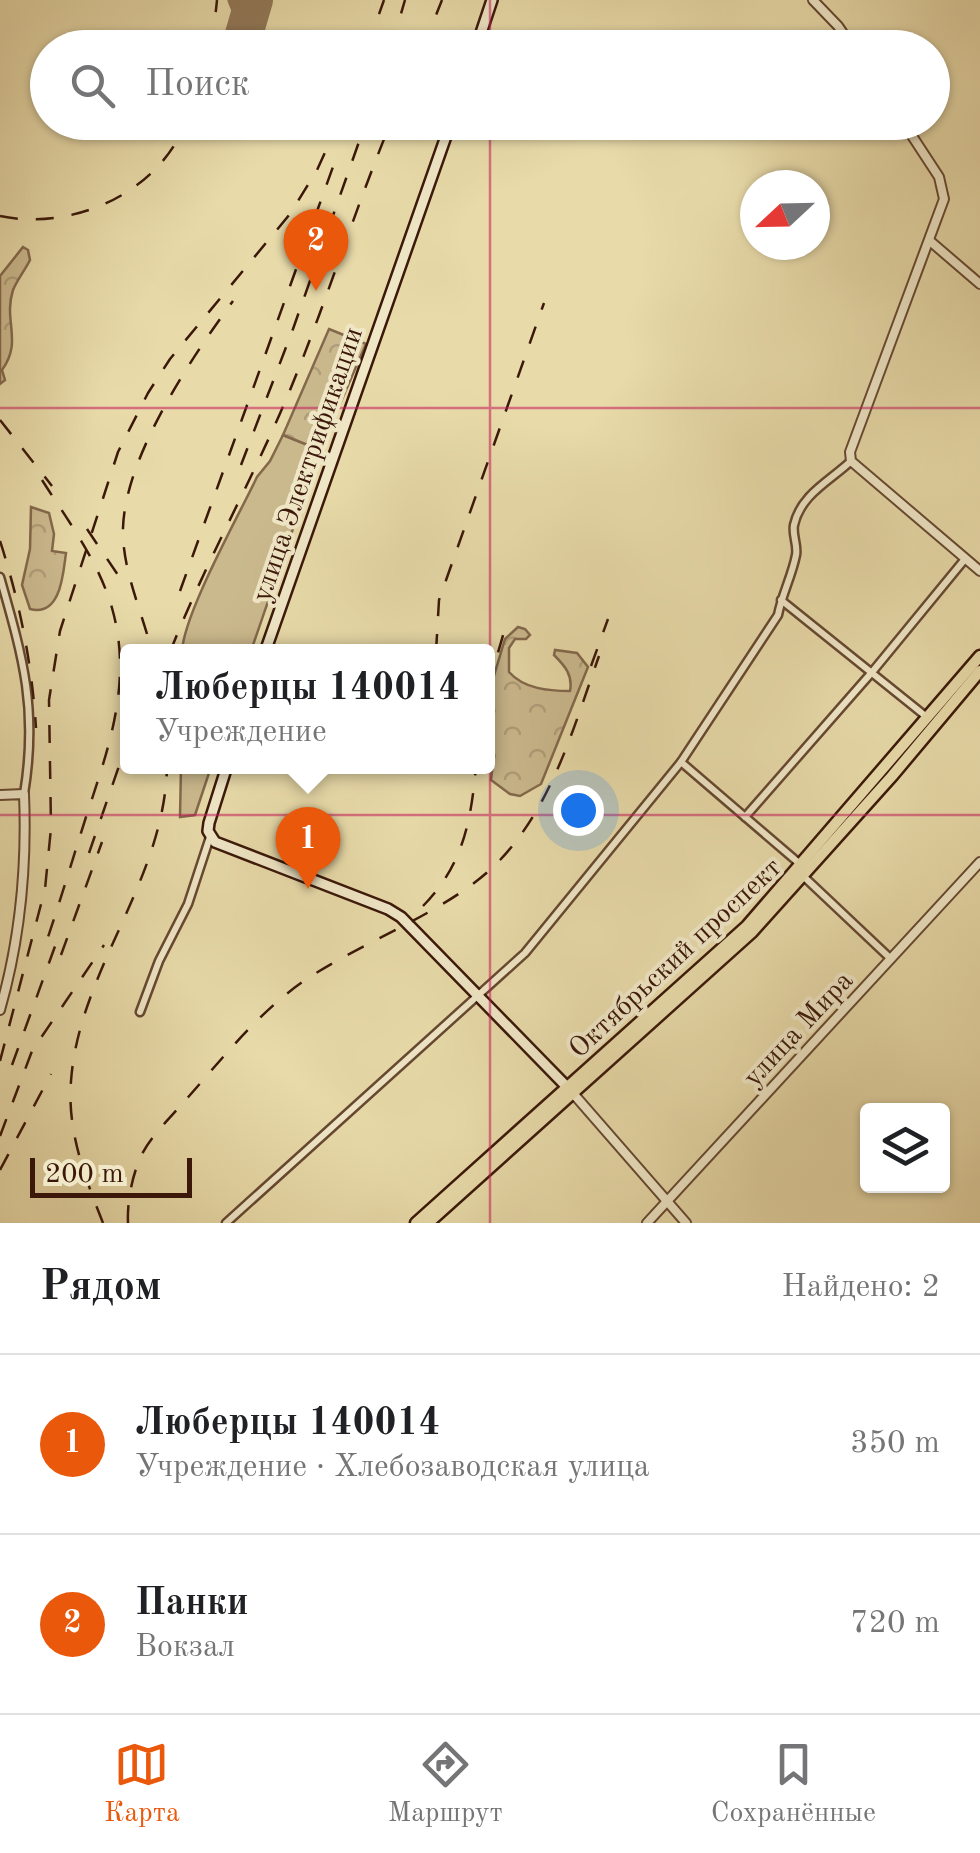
<!DOCTYPE html>
<html lang="ru">
<meta charset="utf-8">
<style>
:root{--surface:#fff;--page:#f6f6f6;--text:#202124;--muted:#757577;--line:#e0e0e0;--accent:#ea580c}
body{margin:0;font-family:"Old Standard TT",serif;background:var(--page);color:var(--text)}
.controls{position:absolute;right:30px;bottom:30px;display:grid;overflow:hidden;border-radius:10px;box-shadow:0 2px 8px #0004}
.controls button{width:90px;height:90px;display:grid;place-items:center;padding:0;border:0;border-bottom:2px solid var(--line);background:var(--surface);color:var(--text);font:50px sans-serif}
.compass{position:absolute;left:740px;top:170px;width:90px;height:90px;border-radius:50%;background:var(--surface);box-shadow:0 2px 8px #0004;rotate:248deg}
.scale{position:absolute;left:30px;bottom:25px;width:162px;box-sizing:border-box;padding-left:10px;border:5px solid #3b1809;border-top:0;font-size:28px;line-height:35px;white-space:nowrap;color:#3b1809;-webkit-text-stroke:8px #f0e7c7;paint-order:stroke}
.you{position:absolute;left:578px;top:810px;width:35px;height:35px;margin:-25px;border:8px solid #fff;border-radius:50%;background:#1a73e8;box-shadow:0 0 0 15px #1a73e833}
.badge{display:grid;place-items:center;width:65px;height:65px;border-radius:50%;background:var(--accent);color:#fff;font-size:32px;font-weight:700}
.pin{position:absolute;translate:-50% -82px;filter:drop-shadow(0 2px 5px #0008)}
.pin::after{content:'';position:absolute;top:52px;width:35px;height:30px;background:inherit;clip-path:polygon(0 0,100% 0,50% 100%)}
.popup{position:absolute;left:120px;top:644px;width:375px;height:130px;box-sizing:border-box;display:grid;place-content:center;border-radius:10px;background:var(--surface);filter:drop-shadow(0 2px 8px #0005);font-size:32px;white-space:nowrap;color:var(--muted)}
.popup b{font-size:38px;color:var(--text)}
.popup::after{content:'';position:absolute;left:50%;top:100%;margin-left:-20px;border:20px solid transparent;border-top-color:var(--surface)}
.list{margin:0;padding:0;list-style:none}
h2{display:flex;justify-content:space-between;align-items:center;height:130px;margin:0;padding:0 40px;font-size:42px}
h2 small{font-size:32px;font-weight:400;color:var(--muted)}
.list li{display:grid;grid-template-columns:65px 1fr auto;gap:30px;align-items:center;box-sizing:border-box;height:180px;padding:0 40px;border-top:2px solid var(--line)}
.list b{display:block;font-size:38px;white-space:nowrap}
.list p{margin:0;font-size:32px;white-space:nowrap;color:var(--muted)}
.list em{font-size:32px;font-style:normal;color:var(--muted)}
.icon{flex:none;width:55px;height:55px;fill:none;stroke:currentColor;stroke-width:2;stroke-linecap:round;stroke-linejoin:round}
.map{position:relative;flex:none;width:980px;height:1223px;overflow:hidden}
.search{position:absolute;background:var(--surface);box-shadow:0 2px 8px #0004;left:30px;right:30px;top:30px;height:110px;display:flex;align-items:center;gap:25px;box-sizing:border-box;padding:0 35px;border-radius:55px;color:var(--muted);font-size:38px}
.sheet{height:490px;background:var(--surface)}
nav{display:flex;justify-content:space-around;align-items:center;box-sizing:border-box;height:140px;border-top:2px solid var(--line);background:var(--surface);font-size:28px;color:var(--muted)}
nav a{display:grid;justify-items:center;gap:5px}
nav .on{color:var(--accent)}
.map>svg:first-child{display:block}
.green{fill:#cbb98e;stroke:#83684c;stroke-width:2.5}
.forest{fill:url(#forest-crowns);stroke:#83684c;stroke-width:2.5}
.lines{fill:none;stroke-linecap:round;stroke-linejoin:round}
.taxiway{stroke:#927959;stroke-width:15}
.runway{stroke:#927959;stroke-width:38}
.minor-casing{stroke:#664831;stroke-width:11}
.tertiary-casing{stroke:#664831;stroke-width:12}
.secondary-casing{stroke:#3b1809;stroke-width:14}
.primary-casing{stroke:#3b1809;stroke-width:15}
.minor{stroke:#f0e7c7;stroke-width:6}
.tertiary{stroke:#f0e7c7;stroke-width:8}
.secondary{stroke:#f0e7c7;stroke-width:9}
.primary{stroke:#e8daa9;stroke-width:10}
.rail{stroke:#3b1809;stroke-width:2.5;stroke-dasharray:18 18;stroke-linecap:butt}
.grid{fill:none;stroke:#c2185b;stroke-width:2.5;stroke-opacity:0.55}
.labels{text-anchor:middle;stroke-width:8;stroke-linejoin:round;paint-order:stroke}
.street-label{font-size:28px;fill:#3b1809;stroke:#f0e7c7}
</style>
<div class="map">
<svg width="980" height="1223" viewBox="0 0 980 1223">
<defs>
<pattern id="forest-crowns" width="20" height="18" patternUnits="userSpaceOnUse" patternTransform="scale(2.5)"><rect width="20" height="18" fill="#cbb98e"/><path d="M2 6a3 3 0 1 1 6 0M12 15a3 3 0 1 1 6 0" fill="none" stroke="#af9e79"/></pattern>
</defs>
<rect width="100%" height="100%" fill="#e8daa9"/>
<filter id="stains"><feTurbulence type="fractalNoise" baseFrequency=".002" numOctaves="4"/><feColorMatrix values="0 0 0 0 .2 0 0 0 0 .09 0 0 0 0 .02 0 0 0 .5 -.17"/></filter>
<radialGradient id="worn" r=".72"><stop offset=".6" stop-color="#630" stop-opacity="0"/><stop offset="1" stop-color="#630" stop-opacity=".3"/></radialGradient>
<g class="green">
<path d="M 283,435 L 320,450 L 251,651 L 182,652 C 183,615 239,515 257,477 L 270,461 Z"/>
<polygon points="181,767 211,767 195,815 180,817"/>
</g>
<g class="forest">
<path d="M 23,247 L 28,250 L 30,260 C 25,270 17,280 13,290 C 3,321 23,341 2,370 L 5,380 L 0,384 L 0,276 Z"/>
<polygon points="329,329 366,344 320,450 283,435"/>
<path d="M 31,507 L 49,513 L 54,534 L 52,551 L 66,553 C 63,574 61,617 30,609 L 22,585 L 30,549 Z"/>
<path d="M 518,627 L 525,629 L 530,635 L 526,639 L 515,639 L 509,648 L 509,672 C 524,689 549,691 570,691 C 573,675 565,666 554,655 L 555,650 L 577,653 L 588,667 L 541,784 L 520,796 L 510,794 L 491,780 L 494,755 L 488,744 L 490,689 L 505,639 Z"/>
</g>
<g class="lines">
<polyline class="taxiway" points="235,0 246,27"/>
<polyline class="runway" points="240,48 254,0"/>
<defs>
<g id="minor">
<path d="M 0,577 C 23,658 38,709 24,794"/>
<polyline points="781,600 928,718"/>
<polyline points="681,762 800,864"/>
<polyline points="745,817 873,671 965,559"/>
<polyline points="801,874 891,959"/>
<polyline points="140,1012 159,961 188,904 210,837"/>
<path d="M 226,1223 L 525,953 L 681,762 L 778,615 C 782,594 792,576 796,555 C 798,545 792,535 794,525 C 801,494 830,481 851,461"/>
</g>
<g id="tertiary">
<polyline points="813,0 838,26 853,48"/>
<polyline points="903,122 939,177 944,199 850,452 851,461 980,571"/>
<polyline points="930,241 980,284"/>
<path d="M 0,795 L 24,794 C 27,867 20,940 0,1010"/>
<polyline points="571,1091 686,1223"/>
<polyline points="647,1223 980,862"/>
</g>
<g id="secondary">
<polyline points="476,48 492,0"/>
<polyline points="265,652 451,122"/>
<polyline points="227,766 209,823 208,831 215,842 388,909 401,917 568,1088"/>
</g>
<g id="primary">
<polyline points="416,1223 747,926 980,656"/>
<polyline points="428,1223 752,932 892,776 980,671"/>
</g>
</defs>
<use href="#minor" class="minor-casing"/>
<use href="#tertiary" class="tertiary-casing"/>
<use href="#secondary" class="secondary-casing"/>
<use href="#primary" class="primary-casing"/>
<use href="#minor" class="minor"/>
<use href="#tertiary" class="tertiary"/>
<use href="#secondary" class="secondary"/>
<use href="#primary" class="primary"/>
<g class="rail">
<polyline points="212,48 217,0"/>
<polyline points="367,48 384,0"/>
<polyline points="391,48 405,0"/>
<polyline points="423,48 442,0"/>
<path d="M 0,216 C 72,231 158,194 186,122"/>
<polyline points="0,420 52,486"/>
<polyline points="241,465 293,329 366,122"/>
<path d="M 42,480 C 68,521 98,560 112,608 C 133,682 109,747 86,817 C 72,861 59,905 44,949"/>
<polyline points="87,529 126,587"/>
<path d="M 0,541 C 20,603 32,664 36,728"/>
<polyline points="180,591 338,153"/>
<path d="M 147,634 C 137,600 122,564 123,528 C 125,457 191,358 233,301"/>
<path d="M 170,652 C 204,566 249,486 285,402 C 324,310 353,214 391,122"/>
<polyline points="436,652 439,600 544,303"/>
<polyline points="591,666 608,619"/>
<polyline points="488,687 506,625"/>
<polyline points="89,853 128,740"/>
<path d="M 423,906 C 463,865 471,822 476,766"/>
<polyline points="61,955 102,842"/>
<polyline points="0,1061 45,889 51,828 49,700 60,631 118,452 148,393 170,359 290,214 317,170 339,122"/>
<polyline points="12,1065 58,938"/>
<polyline points="0,1136 32,1051 104,945"/>
<polyline points="0,1170 51,1074"/>
<path d="M 103,1223 C 85,1177 67,1132 71,1081 C 79,970 165,880 167,766"/>
<path d="M 128,1223 C 127,1202 132,1176 141,1156 C 151,1136 169,1119 183,1103 C 223,1058 262,1007 313,975 C 369,939 455,908 500,860 C 553,804 574,726 599,656"/>
</g>
</g>
<path class="grid" d="M 490,0 L 490,48M 490,122 L 490,1223M 0,408 L 980,408M 0,815 L 980,815"/>
<g class="labels">
<g class="street-label">
<text transform="translate(306 464) rotate(-71)" y="10">улица Электрификации</text>
<text transform="translate(674 957) rotate(-43)" y="10">Октябрьский проспект</text>
<text transform="translate(797 1028) rotate(-47)" y="10">улица Мира</text>
</g>
</g>
<rect width="100%" height="100%" filter="url(#stains)"/>
<rect width="100%" height="100%" fill="url(#worn)"/>
</svg>
<div class="controls">
<button><svg class="icon" aria-label="layers" viewBox="0 0 24 24"><path d="M12 4l9 5-9 5-9-5zM3 14l9 5 9-5"/></svg></button>
</div>
<svg class="compass" viewBox="-18 -18 36 36"><path d="M0-13l5 13h-10z" fill="#e53935"/><path d="M0 13l5-13h-10z" fill="#757577"/></svg>
<div class="scale">200 m</div>
<div class="you"></div>
<div class="pin badge" style="left:308px;top:889px">1</div>
<div class="popup"><b>Люберцы 140014</b>Учреждение</div>
<div class="pin badge" style="left:316px;top:291px">2</div>
<div class="search"><svg class="icon" aria-label="search" viewBox="0 0 24 24"><circle cx="10" cy="10" r="6"/><path d="M15 15l6 6"/></svg>Поиск</div>
</div>
<section class="sheet">
<h2>Рядом<small>Найдено: 2</small></h2>
<ul class="list">
<li><span class="badge">1</span><div><b>Люберцы 140014</b><p>Учреждение · Хлебозаводская улица</p></div><em>350 m</em></li>
<li><span class="badge">2</span><div><b>Панки</b><p>Вокзал</p></div><em>720 m</em></li>
</ul>
</section>
<nav>
<a class="on"><svg class="icon" aria-label="map" viewBox="0 0 24 24"><path d="M3 6l6-2 6 2 6-2v14l-6 2-6-2-6 2zM9 4v14M15 6v14"/></svg>Карта</a>
<a><svg class="icon" aria-label="directions" viewBox="0 0 24 24"><path d="M12 3l9 9-9 9-9-9zM9 14v-3h6M13 9l2 2-2 2"/></svg>Маршрут</a>
<a><svg class="icon" aria-label="saved" viewBox="0 0 24 24"><path d="M7 4h10v16l-5-4-5 4z"/></svg>Сохранённые</a>
</nav>
